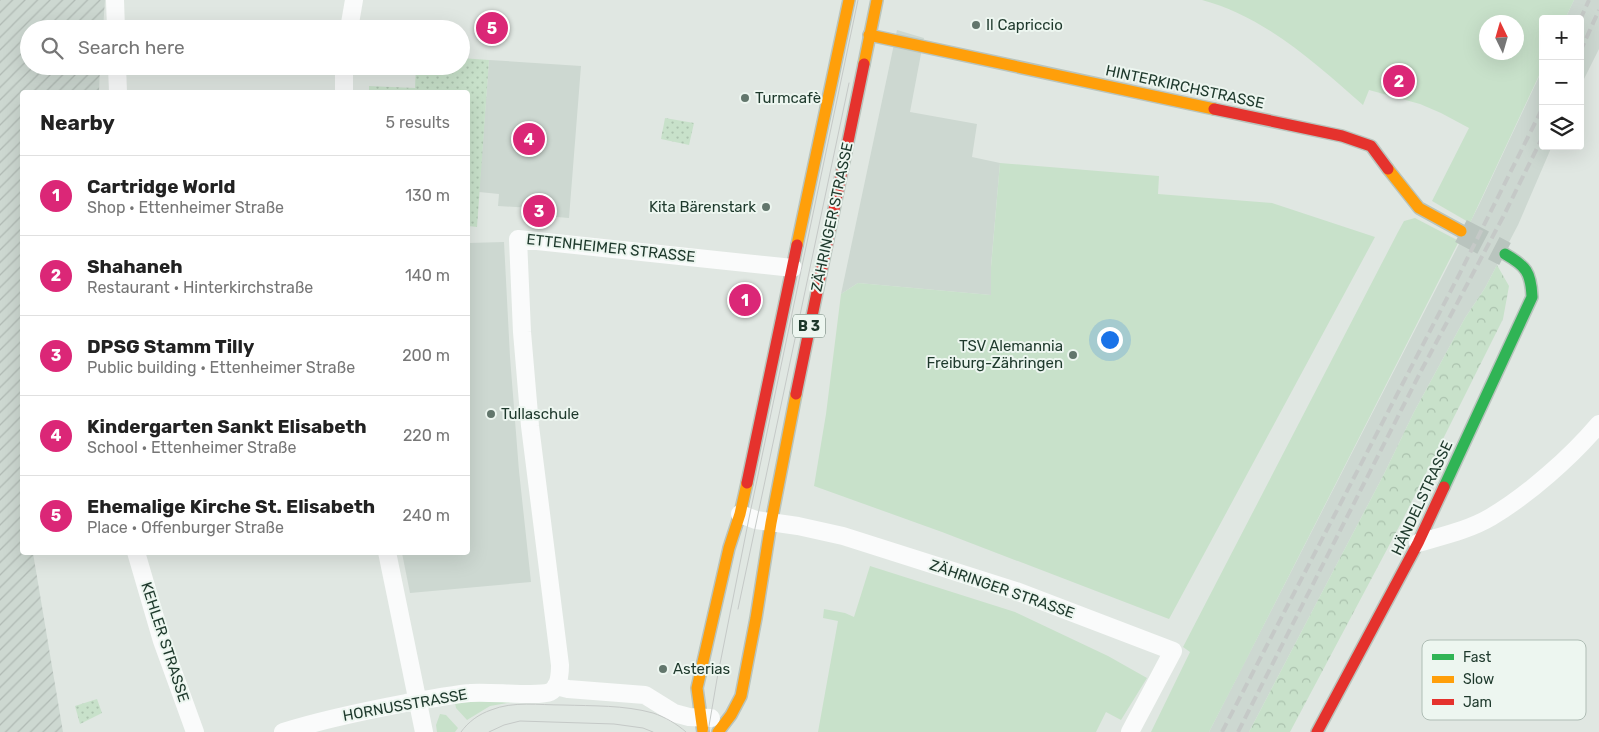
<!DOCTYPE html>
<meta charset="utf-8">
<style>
:root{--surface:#fff;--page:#f2f2f2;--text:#222;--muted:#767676;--line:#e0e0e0;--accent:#db2777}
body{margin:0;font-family:Rubik,sans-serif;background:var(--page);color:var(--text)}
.controls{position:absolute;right:15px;top:15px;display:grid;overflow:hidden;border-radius:5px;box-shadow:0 5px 20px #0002}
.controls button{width:45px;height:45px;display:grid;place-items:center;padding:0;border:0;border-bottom:1px solid var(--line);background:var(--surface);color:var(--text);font:25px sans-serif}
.compass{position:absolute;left:1479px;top:15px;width:45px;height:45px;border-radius:50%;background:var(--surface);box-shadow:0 5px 20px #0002;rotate:355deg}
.you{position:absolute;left:1109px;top:339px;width:18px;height:18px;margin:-12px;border:4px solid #fff;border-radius:50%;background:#1a73e8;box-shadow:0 0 0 8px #1a73e833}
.badge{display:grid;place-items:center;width:32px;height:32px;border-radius:50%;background:var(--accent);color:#fff;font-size:16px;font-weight:700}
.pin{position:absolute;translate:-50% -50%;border:2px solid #fff;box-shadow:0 1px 5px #0006}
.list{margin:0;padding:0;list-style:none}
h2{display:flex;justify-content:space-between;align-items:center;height:65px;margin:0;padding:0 20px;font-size:21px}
h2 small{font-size:16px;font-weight:400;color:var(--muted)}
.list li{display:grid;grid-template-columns:32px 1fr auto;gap:15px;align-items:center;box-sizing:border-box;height:80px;padding:0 20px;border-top:1px solid var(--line)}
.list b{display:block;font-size:19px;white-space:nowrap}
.list p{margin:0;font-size:16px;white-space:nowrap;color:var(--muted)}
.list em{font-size:16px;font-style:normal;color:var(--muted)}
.icon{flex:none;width:28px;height:28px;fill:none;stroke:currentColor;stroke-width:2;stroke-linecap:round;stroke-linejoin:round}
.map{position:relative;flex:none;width:1599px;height:732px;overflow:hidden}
.search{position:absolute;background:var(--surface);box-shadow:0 5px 20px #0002;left:20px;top:20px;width:450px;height:55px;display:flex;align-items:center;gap:12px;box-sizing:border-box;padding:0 18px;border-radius:28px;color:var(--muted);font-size:19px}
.panel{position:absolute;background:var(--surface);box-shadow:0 5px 20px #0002;left:20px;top:90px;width:450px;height:465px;border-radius:5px}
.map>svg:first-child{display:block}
.built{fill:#cdd8d1}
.industrial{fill:url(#industrial-furrows)}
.green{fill:#c8e1ca;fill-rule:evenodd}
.forest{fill:url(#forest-crowns)}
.park{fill:url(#park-dots)}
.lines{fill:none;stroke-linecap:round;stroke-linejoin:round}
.secondary-tunnel{stroke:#b9c4be;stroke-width:25;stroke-dasharray:25 12;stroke-linecap:butt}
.fast-casing{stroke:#b9c4bd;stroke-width:14}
.slow-casing{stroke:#b9c4bd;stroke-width:14}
.jam-casing{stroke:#b9c4bd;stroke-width:14}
.street{stroke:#fafbfb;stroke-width:18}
.fast{stroke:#30b455;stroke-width:11}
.slow{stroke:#ff9f0a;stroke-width:11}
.jam{stroke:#e5322d;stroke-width:11}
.tram{stroke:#c5c9c7;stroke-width:1}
.rail{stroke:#c5c9c7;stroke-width:4;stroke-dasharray:10 5;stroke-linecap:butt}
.poi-dot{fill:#62766c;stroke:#edf6f0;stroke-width:2}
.labels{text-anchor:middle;stroke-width:4;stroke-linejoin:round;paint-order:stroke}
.shield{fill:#edf6f0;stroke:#5c7267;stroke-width:1}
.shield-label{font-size:14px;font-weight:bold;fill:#1e392c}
.poi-label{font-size:15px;fill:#1e392c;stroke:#edf6f0;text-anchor:start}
.street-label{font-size:15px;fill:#1e392c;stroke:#edf6f0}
.key{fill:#edf6f0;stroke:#afbdb5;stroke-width:1}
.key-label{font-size:14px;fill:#1e392c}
</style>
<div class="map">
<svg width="1599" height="732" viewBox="0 0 1599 732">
<defs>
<pattern id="industrial-furrows" width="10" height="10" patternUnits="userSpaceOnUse" patternTransform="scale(1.25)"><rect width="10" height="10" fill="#cdd8d1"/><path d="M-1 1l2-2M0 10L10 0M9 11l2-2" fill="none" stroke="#b0bab4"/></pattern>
<pattern id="forest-crowns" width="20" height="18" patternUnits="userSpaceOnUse" patternTransform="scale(1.25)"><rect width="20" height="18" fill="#c8e1ca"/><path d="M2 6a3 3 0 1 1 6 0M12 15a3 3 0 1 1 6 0" fill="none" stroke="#abc2ae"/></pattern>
<pattern id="park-dots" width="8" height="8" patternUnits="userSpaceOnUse" patternTransform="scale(1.25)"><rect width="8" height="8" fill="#c8e1ca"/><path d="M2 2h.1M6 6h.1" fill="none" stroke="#abc2ae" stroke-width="1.8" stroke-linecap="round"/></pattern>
</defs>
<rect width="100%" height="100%" fill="#e0e7e2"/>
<g class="built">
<polygon points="1574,0 1599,0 1599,49 1580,87 1580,19 1565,19"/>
<polygon points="897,30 924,38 910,112 977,124 972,157 1000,163 991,266 991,295 858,283 841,294"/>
<polygon points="489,60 581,66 569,218 531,215 531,208 498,206 499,194 479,192"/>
<polygon points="1543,68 1543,146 1552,146 1518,225 1485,288 1465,318 1414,412 1384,474 1249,732 1209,732 1479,205"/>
<polygon points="504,242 510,357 519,471 531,582 410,593 402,553 468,552 468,243"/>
</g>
<polygon class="industrial" points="0,0 105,0 103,29 29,29 29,66 100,66 99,92 22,92 22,552 33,553 63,732 0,732"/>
<g class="green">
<path d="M 1202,0 L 1574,0 L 1565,19 L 1543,19 L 1543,67 L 1470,223 L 1432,201 L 1469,128 L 1441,113 L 1420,104 L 1369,90 L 1363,105 C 1316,64 1264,16 1202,0 ZM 1486,22 L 1516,22 L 1516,52 L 1486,52 Z"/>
<polygon points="1000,163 1159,176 1158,194 1272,203 1375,237 1169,619 942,532 814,486 826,414 841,294 858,283 991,295 991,267"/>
<polygon points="1415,218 1459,241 1239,674 1209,732 1151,732 1190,652 1183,647 1398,232 1404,221"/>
<polygon points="870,566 1015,612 1108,656 1147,678 1121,720 1106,712 1096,732 818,732 838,621 823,618 824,609 845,613 854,617"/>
<polygon points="481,701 513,702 490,706 467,720 456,708 455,703"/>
<polygon points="440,714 446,715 458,728 455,732 437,732 436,725"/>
</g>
<polygon class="forest" points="1497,265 1509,286 1503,319 1401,523 1290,732 1249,732 1384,474 1414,412 1465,318 1485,288"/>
<g class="park">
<polygon points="461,58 489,60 477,227 468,226 468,92 369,92 369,86 415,88 416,66 461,66"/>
<polygon points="665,118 694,123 689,145 661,139"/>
<polygon points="97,699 102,713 80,724 75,706"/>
</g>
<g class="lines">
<polyline class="secondary-tunnel" points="1461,231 1505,254"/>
<defs>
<path id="fast" d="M 1444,487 L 1532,297 C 1531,272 1526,266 1505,254"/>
<g id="slow">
<polyline points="869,35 1214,109"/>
<polyline points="864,64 877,0"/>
<polyline points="1388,169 1419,208 1461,231"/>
<polyline points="797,245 849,0"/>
<polyline points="703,732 697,688 729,548 740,514 747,483"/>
<polyline points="718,732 731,715 741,696 756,618 771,523 796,394"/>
</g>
<g id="jam">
<polyline points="1214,109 1342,136 1371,146 1388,169"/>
<polyline points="796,394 864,64"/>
<polyline points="747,483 797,245"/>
<polyline points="1317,732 1418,543 1444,487"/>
</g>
</defs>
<use href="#fast" class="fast-casing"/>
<use href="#slow" class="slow-casing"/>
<use href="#jam" class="jam-casing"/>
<g class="street">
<polyline points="115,0 116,29"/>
<polyline points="349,29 354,0"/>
<polyline points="117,66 118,92"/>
<polyline points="344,92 344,66"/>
<polyline points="740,514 756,520 798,526 843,536 1016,591 1173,651 1130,732"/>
<path d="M 1418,543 C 1442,536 1469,530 1491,517 C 1528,495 1571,457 1599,424"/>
<polyline points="136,552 162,641 195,732"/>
<polyline points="387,552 424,732"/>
<polyline points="556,686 568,689 645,695 674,713 689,717 711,718"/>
<path d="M 283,732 C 324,719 364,711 406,703 C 427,700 448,695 470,693 C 486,691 539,697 550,692 C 559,688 560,674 560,665 L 530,426 L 522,332 L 518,239 L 793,268"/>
</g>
<use href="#fast" class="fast"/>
<use href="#slow" class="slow"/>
<use href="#jam" class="jam"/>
<g class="tram">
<polyline points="738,609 849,83"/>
<path d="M 461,732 C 468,722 479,714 491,710 C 513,701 539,705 563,705 C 593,706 624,705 653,713 C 665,717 677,724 686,732"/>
<polyline points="489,732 504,725 520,721 614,724 643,728 653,732"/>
<polyline points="708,732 717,679 749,518 858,0"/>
</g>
<g class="rail">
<polyline points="1580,20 1589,0"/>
<polyline points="1580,52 1599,10"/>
<polyline points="1222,732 1459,275 1543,107"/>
<polyline points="1238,732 1421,371 1503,217 1543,136"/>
</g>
</g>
<g class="poi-dot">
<circle cx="976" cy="25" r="5"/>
<circle cx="745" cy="98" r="5"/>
<circle cx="766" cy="207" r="5"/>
<circle cx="1073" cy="355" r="5"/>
<circle cx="491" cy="414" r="5"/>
<circle cx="663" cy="669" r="5"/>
</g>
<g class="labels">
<rect class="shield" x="793" y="314.5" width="32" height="23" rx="4"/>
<g class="shield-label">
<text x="809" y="331">B 3</text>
</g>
<g class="poi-label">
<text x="986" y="30">Il Capriccio</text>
<text x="755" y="103">Turmcafè</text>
<text x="756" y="212" text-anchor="end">Kita Bärenstark</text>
<text x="1063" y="351" text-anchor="end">TSV Alemannia<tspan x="1063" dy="17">Freiburg-Zähringen</tspan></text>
<text x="501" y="419">Tullaschule</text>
<text x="673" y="674">Asterias</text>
</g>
<g class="street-label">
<text transform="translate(1185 87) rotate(12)" y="5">HINTERKIRCHSTRASSE</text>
<text transform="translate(832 217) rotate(-78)" y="5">ZÄHRINGER STRASSE</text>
<text transform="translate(611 248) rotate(6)" y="5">ETTENHEIMER STRASSE</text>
<text transform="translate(1422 498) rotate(-65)" y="5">HÄNDELSTRASSE</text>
<text transform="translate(1002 589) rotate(19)" y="5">ZÄHRINGER STRASSE</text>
<text transform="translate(165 642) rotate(72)" y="5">KEHLER STRASSE</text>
<text transform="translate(405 705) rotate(-10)" y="5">HORNUSSTRASSE</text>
</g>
</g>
<rect x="1422" y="640" width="164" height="80" rx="8" class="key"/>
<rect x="1432" y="654" width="22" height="6" fill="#30b455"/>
<rect x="1432" y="676" width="22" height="7" fill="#ff9f0a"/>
<rect x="1432" y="699" width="22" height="6" fill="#e5322d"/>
<g class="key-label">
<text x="1463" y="662">Fast</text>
<text x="1463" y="684">Slow</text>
<text x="1463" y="707">Jam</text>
</g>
</svg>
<div class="controls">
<button>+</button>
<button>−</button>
<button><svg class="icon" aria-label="layers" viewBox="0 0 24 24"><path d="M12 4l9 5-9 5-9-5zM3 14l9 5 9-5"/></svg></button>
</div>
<svg class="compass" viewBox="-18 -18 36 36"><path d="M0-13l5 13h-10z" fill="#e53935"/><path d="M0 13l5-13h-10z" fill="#767676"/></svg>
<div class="you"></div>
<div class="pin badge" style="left:745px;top:300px">1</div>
<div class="pin badge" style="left:1399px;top:81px">2</div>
<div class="pin badge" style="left:539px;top:211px">3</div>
<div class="pin badge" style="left:529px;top:139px">4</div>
<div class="pin badge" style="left:492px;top:28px">5</div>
<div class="search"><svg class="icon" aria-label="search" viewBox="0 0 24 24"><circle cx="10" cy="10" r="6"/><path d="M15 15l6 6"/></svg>Search here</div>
<section class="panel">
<h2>Nearby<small>5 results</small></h2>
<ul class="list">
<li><span class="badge">1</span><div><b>Cartridge World</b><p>Shop · Ettenheimer Straße</p></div><em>130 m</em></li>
<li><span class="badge">2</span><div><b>Shahaneh</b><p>Restaurant · Hinterkirchstraße</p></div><em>140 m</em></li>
<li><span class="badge">3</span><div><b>DPSG Stamm Tilly</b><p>Public building · Ettenheimer Straße</p></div><em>200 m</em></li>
<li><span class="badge">4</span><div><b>Kindergarten Sankt Elisabeth</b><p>School · Ettenheimer Straße</p></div><em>220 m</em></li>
<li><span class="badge">5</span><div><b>Ehemalige Kirche St. Elisabeth</b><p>Place · Offenburger Straße</p></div><em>240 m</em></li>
</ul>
</section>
</div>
